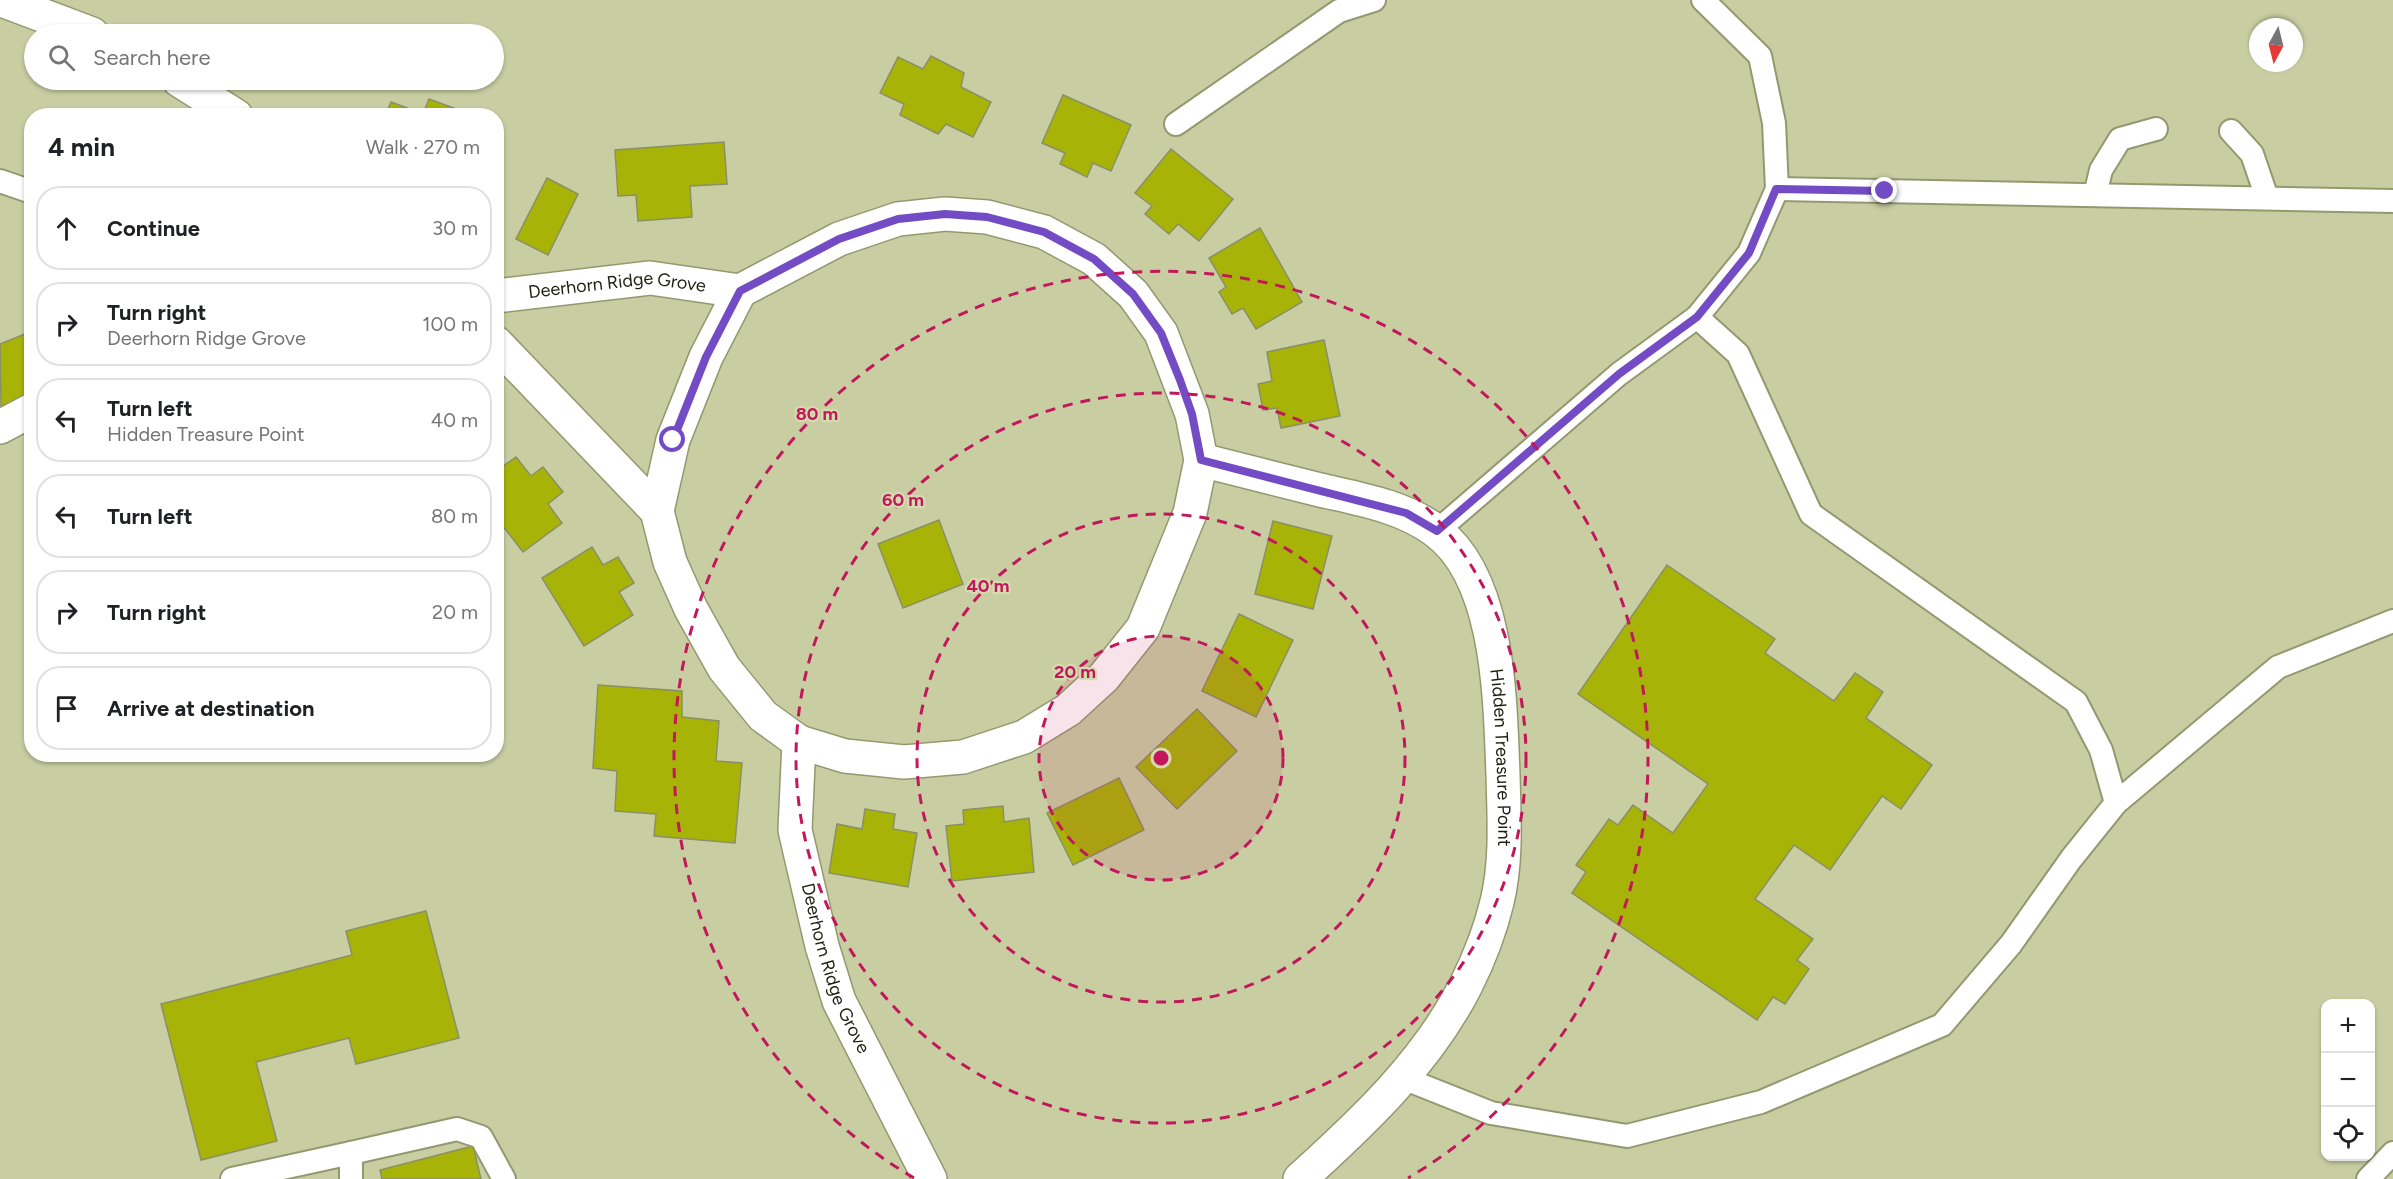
<!DOCTYPE html>
<meta charset="utf-8">
<style>
:root{--surface:#fff;--page:#f6f6f6;--text:#202124;--muted:#757577;--line:#e0e0e0}
body{margin:0;font-family:Figtree,sans-serif;background:var(--page);color:var(--text)}
.controls{position:absolute;right:18px;bottom:18px;display:grid;overflow:hidden;border-radius:12px;box-shadow:0 2px 4px #0004}
.controls button{width:54px;height:54px;display:grid;place-items:center;padding:0;border:0;border-bottom:2px solid var(--line);background:var(--surface);color:var(--text);font:30px sans-serif}
.compass{position:absolute;left:2249px;top:18px;width:54px;height:54px;border-radius:50%;background:var(--surface);box-shadow:0 2px 4px #0004;rotate:187deg}
.stop{position:absolute;width:18px;height:18px;margin:-14px;border:4px solid #734bc4;border-radius:50%;background:#fff}
.stop.end{background:#734bc4;border-color:#fff;box-shadow:0 2px 6px #0008}
.list{margin:0;padding:0;list-style:none}
h2{display:flex;justify-content:space-between;align-items:center;height:78px;margin:0;padding:0 24px;font-size:26px}
h2 small{font-size:20px;font-weight:400;color:var(--muted)}
.list li{display:grid;grid-template-columns:39px 1fr auto;gap:18px;align-items:center;box-sizing:border-box;height:84px;margin:0 12px 12px;padding:0 12px;border:2px solid var(--line);border-radius:24px}
.list b{display:block;font-size:22px;white-space:nowrap}
.list p{margin:0;font-size:20px;white-space:nowrap;color:var(--muted)}
.list em{font-size:20px;font-style:normal;color:var(--muted)}
.icon{flex:none;width:33px;height:33px;fill:none;stroke:currentColor;stroke-width:2;stroke-linecap:round;stroke-linejoin:round}
.map{position:relative;flex:none;width:2393px;height:1179px;overflow:hidden}
.search{position:absolute;background:var(--surface);box-shadow:0 2px 4px #0004;left:24px;top:24px;width:480px;height:66px;display:flex;align-items:center;gap:15px;box-sizing:border-box;padding:0 21px;border-radius:33px;color:var(--muted);font-size:22px}
.panel{position:absolute;background:var(--surface);box-shadow:0 2px 4px #0004;left:24px;top:108px;width:480px;height:654px;border-radius:24px}
.map>svg:first-child{display:block}
.building{fill:#a8b307;stroke:#8a8f66;stroke-width:1.5}
.lines{fill:none;stroke-linecap:round;stroke-linejoin:round}
.lane-casing{stroke:#93996f;stroke-width:26}
.street-casing{stroke:#93996f;stroke-width:36}
.lane{stroke:#fff;stroke-width:22}
.street{stroke:#fff;stroke-width:33}
.route{stroke:#734bc4;stroke-width:8}
.ring{fill:none;stroke:#c2185b;stroke-width:3;stroke-dasharray:10 8}
.labels{text-anchor:middle;stroke-width:4.5;stroke-linejoin:round;paint-order:stroke}
.street-label{font-size:18px;fill:#1d1f0f;stroke:#d5dbaf}
.centre{fill:#c2185b;stroke:#d5dbaf;stroke-width:3}
.ring-label{font-size:18px;text-anchor:middle;font-weight:bold;fill:#c2185b;stroke:#d5dbaf;stroke-width:4.5;stroke-linejoin:round;paint-order:stroke}
</style>
<div class="map">
<svg width="2393" height="1179" viewBox="0 0 2393 1179">
<rect width="100%" height="100%" fill="#c8cea2"/>
<g class="building">
<polygon points="931,56 964,73 961,87 991,102 973,137 946,124 938,134 900,115 904,104 880,93 898,57 923,69"/>
<polygon points="1063,95 1131,125 1111,171 1093,163 1087,177 1060,164 1065,153 1042,143"/>
<polygon points="429,99 467,113 466,116 385,116 391,102 423,114"/>
<polygon points="724,142 727,184 690,186 692,217 638,221 636,195 618,196 615,150"/>
<polygon points="1171,149 1233,199 1199,241 1178,224 1169,234 1145,214 1152,206 1135,193"/>
<polygon points="547,178 578,194 548,255 516,239"/>
<polygon points="1260,228 1302,302 1256,329 1243,308 1232,314 1219,292 1226,287 1209,258"/>
<polygon points="32,331 32,394 1,406 0,344"/>
<polygon points="1324,340 1340,416 1281,428 1277,408 1263,410 1258,384 1272,381 1267,352"/>
<polygon points="516,457 531,476 543,467 563,492 548,504 562,523 523,552 496,517 496,471"/>
<polygon points="939,520 963,584 903,608 878,544"/>
<polygon points="1273,521 1332,536 1313,609 1255,594"/>
<polygon points="592,547 603,565 618,557 634,583 619,592 633,615 584,646 542,578"/>
<polygon points="1667,565 1775,639 1765,653 1834,701 1855,673 1883,692 1866,718 1932,765 1901,809 1882,796 1830,870 1794,845 1755,899 1813,939 1797,960 1809,969 1785,1004 1773,997 1757,1020 1572,893 1586,872 1576,865 1609,819 1618,825 1633,805 1673,833 1708,784 1578,694"/>
<polygon points="1239,614 1293,640 1256,717 1202,691"/>
<polygon points="598,685 682,691 682,717 719,721 716,761 742,763 735,843 654,836 656,814 615,811 617,771 593,768"/>
<polygon points="1197,709 1237,751 1177,809 1136,767"/>
<polygon points="1119,778 1144,830 1073,865 1047,813"/>
<polygon points="1003,806 1004,822 1029,818 1034,872 952,881 946,826 964,824 963,810"/>
<polygon points="865,809 895,814 893,829 917,833 908,887 829,873 837,824 862,829"/>
<polygon points="426,911 459,1038 356,1064 349,1038 256,1062 277,1141 201,1160 161,1004 352,955 346,931"/>
<polygon points="473,1146 481,1179 382,1179 380,1170"/>
</g>
<g class="lines">
<defs>
<g id="lane">
<polyline points="1176,124 1339,11 1374,0"/>
<polyline points="2231,131 2252,154 2267,198"/>
<polyline points="0,181 32,192"/>
<polyline points="1777,189 2393,201"/>
<polyline points="2095,195 2101,170 2120,139 2156,129"/>
<polyline points="1697,317 1749,253 1777,189 1774,123 1760,56 1703,0"/>
<polyline points="2116,803 2278,667 2393,621"/>
<polyline points="1403,1078 1491,1113 1627,1136 1761,1102 1942,1025 2011,944 2071,859 2116,803 2101,750 2076,702 1811,514 1738,354 1697,317 1619,374 1437,531"/>
<polyline points="232,1179 351,1153"/>
<polyline points="351,1179 351,1153 457,1129 481,1137 504,1179"/>
<polyline points="2368,1179 2393,1153"/>
</g>
<g id="street">
<polyline points="2,0 92,34"/>
<polyline points="179,80 236,116"/>
<path id="s1" d="M 496,296 L 650,278 L 740,291 L 839,239 L 898,219 L 945,214 L 987,217 L 1044,232 L 1094,259 L 1133,294 L 1161,333 L 1192,414 L 1201,460 L 1190,513 L 1143,628 L 1104,677 L 1068,710 L 1024,737 L 963,757 L 904,762 L 845,756 L 799,742 L 795,830 L 822,946 L 839,1001 L 930,1179"/>
<polyline points="496,343 657,511 670,562 691,609 724,668 763,716 799,742"/>
<polyline points="0,427 32,410"/>
<path id="s2" d="M 1201,460 C 1241,470 1280,480 1320,490 C 1359,499 1403,506 1436,531 C 1500,578 1500,702 1503,775 C 1504,817 1507,861 1497,902 C 1490,931 1479,959 1466,985 C 1427,1062 1363,1122 1300,1179"/>
<polyline points="657,511 673,440 706,357 740,291"/>
</g>
</defs>
<use href="#lane" class="lane-casing"/>
<use href="#street" class="street-casing"/>
<use href="#lane" class="lane"/>
<use href="#street" class="street"/>
</g>
<g class="lines">
<polyline class="route" points="673,440 706,357 740,291 839,239 898,219 945,214 987,217 1044,232 1094,259 1133,294 1161,333 1180,380 1192,414 1201,460 1406,513 1437,531 1619,374 1697,317 1749,253 1776,189 1885,191"/>
</g>
<circle cx="1161" cy="758" r="122" fill="#c2185b" fill-opacity=".12"/>
<g class="ring">
<circle cx="1161" cy="758" r="122"/>
<circle cx="1161" cy="758" r="244"/>
<circle cx="1161" cy="758" r="365"/>
<path d="M914 1178A487 487 0 1 1 1408 1178"/>
</g>
<g class="labels">
<g class="street-label">
<text dy="6" stroke="none"><textPath href="#s1" startOffset="122">Deerhorn Ridge Grove</textPath></text>
<text dy="6" stroke="none"><textPath href="#s2" startOffset="490">Hidden Treasure Point</textPath></text>
<text dy="6" stroke="none"><textPath href="#s1" startOffset="1664">Deerhorn Ridge Grove</textPath></text>
</g>
</g>
<circle cx="1161" cy="758" r="9" class="centre"/>
<g class="ring-label">
<text x="817" y="420">80 m</text>
<text x="903" y="506">60 m</text>
<text x="988" y="592">40 m</text>
<text x="1075" y="678">20 m</text>
</g>
</svg>
<div class="controls">
<button>+</button>
<button>−</button>
<button><svg class="icon" aria-label="locate" viewBox="0 0 24 24"><circle cx="12" cy="12" r="6"/><path d="M12 2v4M12 18v4M2 12h4M18 12h4"/></svg></button>
</div>
<svg class="compass" viewBox="-18 -18 36 36"><path d="M0-13l5 13h-10z" fill="#e53935"/><path d="M0 13l5-13h-10z" fill="#757577"/></svg>
<div class="stop" style="left:673px;top:440px"></div>
<div class="stop end" style="left:1885px;top:191px"></div>
<div class="search"><svg class="icon" aria-label="search" viewBox="0 0 24 24"><circle cx="10" cy="10" r="6"/><path d="M15 15l6 6"/></svg>Search here</div>
<section class="panel">
<h2>4 min<small>Walk · 270 m</small></h2>
<ul class="list">
<li><svg class="icon" aria-label="ahead" viewBox="0 0 24 24"><path d="M12 20V5M6 11l6-6 6 6"/></svg><div><b>Continue</b></div><em>30 m</em></li>
<li><svg class="icon" aria-label="right" viewBox="0 0 24 24"><path d="M7 20v-9h11M14 6l5 5-5 5"/></svg><div><b>Turn right</b><p>Deerhorn Ridge Grove</p></div><em>100 m</em></li>
<li><svg class="icon" aria-label="left" viewBox="0 0 24 24"><path d="M17 20v-9H6M10 6l-5 5 5 5"/></svg><div><b>Turn left</b><p>Hidden Treasure Point</p></div><em>40 m</em></li>
<li><svg class="icon" aria-label="left" viewBox="0 0 24 24"><path d="M17 20v-9H6M10 6l-5 5 5 5"/></svg><div><b>Turn left</b></div><em>80 m</em></li>
<li><svg class="icon" aria-label="right" viewBox="0 0 24 24"><path d="M7 20v-9h11M14 6l5 5-5 5"/></svg><div><b>Turn right</b></div><em>20 m</em></li>
<li><svg class="icon" aria-label="arrive" viewBox="0 0 24 24"><path d="M6 21V4h12l-3 4 3 4H6"/></svg><div><b>Arrive at destination</b></div></li>
</ul>
</section>
</div>
